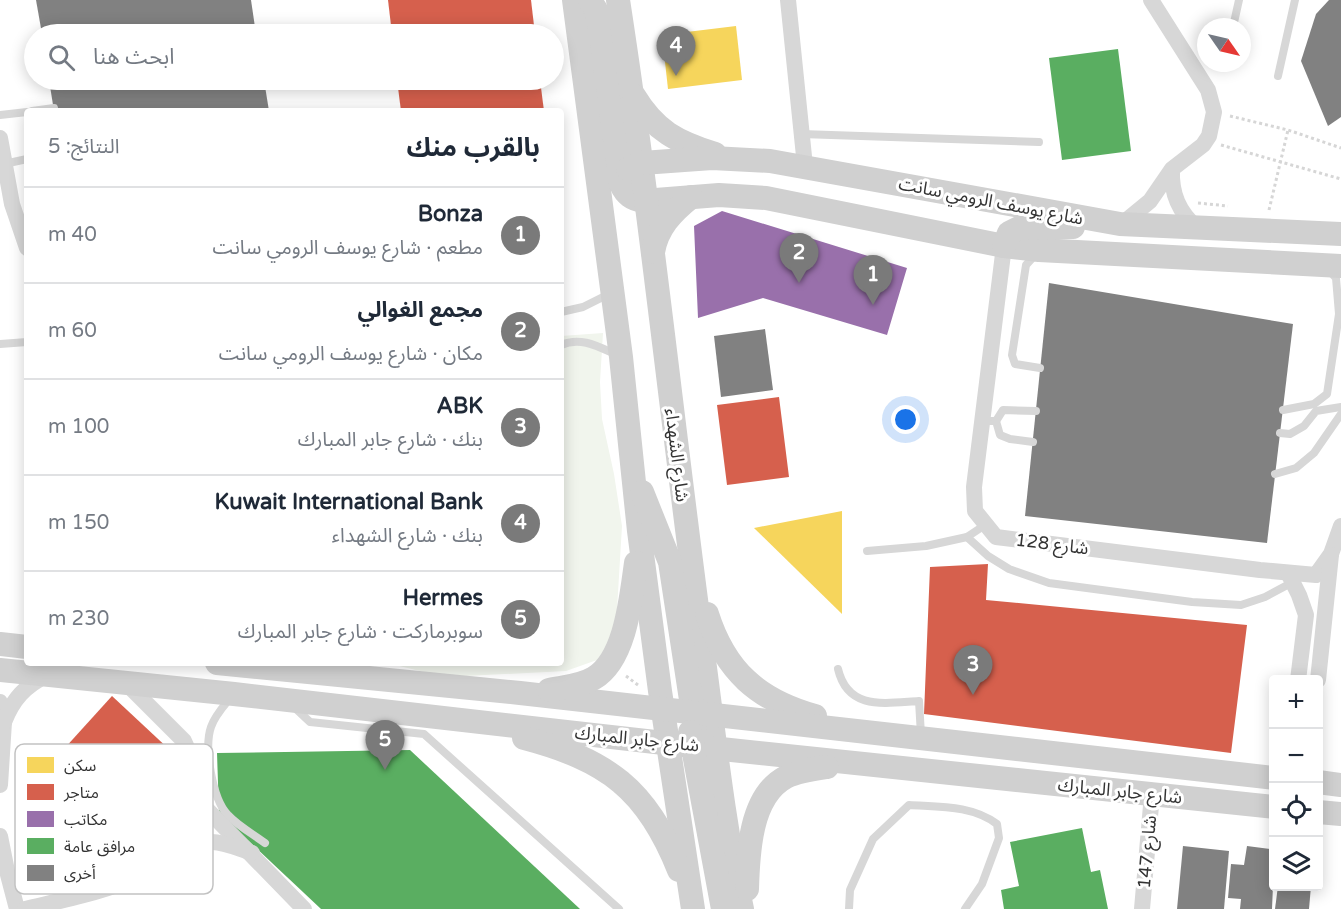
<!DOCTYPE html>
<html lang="ar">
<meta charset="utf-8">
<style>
:root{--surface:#fff;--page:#f2f2f3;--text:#1f2937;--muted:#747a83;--line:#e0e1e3;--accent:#7a7a7a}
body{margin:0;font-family:"Varela Round","Noto Sans Arabic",sans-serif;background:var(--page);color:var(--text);direction:rtl}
.controls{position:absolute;right:18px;bottom:18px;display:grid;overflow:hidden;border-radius:6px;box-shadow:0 3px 15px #0003}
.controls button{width:54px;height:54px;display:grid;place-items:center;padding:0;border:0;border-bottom:2px solid var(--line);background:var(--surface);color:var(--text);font:30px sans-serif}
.compass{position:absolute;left:1197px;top:18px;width:54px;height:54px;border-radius:50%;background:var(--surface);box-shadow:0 3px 15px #0003;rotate:124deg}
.you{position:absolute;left:906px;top:420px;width:21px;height:21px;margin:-15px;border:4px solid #fff;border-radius:50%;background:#1a73e8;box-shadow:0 0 0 9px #1a73e833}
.badge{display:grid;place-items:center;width:39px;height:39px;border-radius:50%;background:var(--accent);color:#fff;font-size:20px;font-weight:700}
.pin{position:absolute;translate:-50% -50px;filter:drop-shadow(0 2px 3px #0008)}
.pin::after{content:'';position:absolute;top:32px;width:21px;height:18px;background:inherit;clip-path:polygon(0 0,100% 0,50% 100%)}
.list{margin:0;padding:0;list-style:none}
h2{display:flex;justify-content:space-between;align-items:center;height:78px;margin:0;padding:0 24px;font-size:26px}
h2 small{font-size:20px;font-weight:400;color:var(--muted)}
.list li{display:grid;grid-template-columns:39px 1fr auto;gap:18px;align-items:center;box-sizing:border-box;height:96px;padding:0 24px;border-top:2px solid var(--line)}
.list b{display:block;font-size:22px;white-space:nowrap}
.list p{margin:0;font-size:20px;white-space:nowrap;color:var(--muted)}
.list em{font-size:20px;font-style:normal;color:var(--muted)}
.icon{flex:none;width:33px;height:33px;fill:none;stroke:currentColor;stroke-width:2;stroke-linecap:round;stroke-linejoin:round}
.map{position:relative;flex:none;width:1341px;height:909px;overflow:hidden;direction:ltr}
.search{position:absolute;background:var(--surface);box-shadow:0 3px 15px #0003;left:24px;top:24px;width:540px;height:66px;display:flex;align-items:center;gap:15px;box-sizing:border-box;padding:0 21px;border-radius:33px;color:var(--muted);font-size:22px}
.panel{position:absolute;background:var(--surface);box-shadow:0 3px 15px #0003;left:24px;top:108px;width:540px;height:558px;border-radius:6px;direction:rtl}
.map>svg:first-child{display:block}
.green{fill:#f1f5ed}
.homes{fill:#f6d55c}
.shops{fill:#d6604d}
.offices{fill:#9970ab}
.public{fill:#5aae61}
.building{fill:#818181}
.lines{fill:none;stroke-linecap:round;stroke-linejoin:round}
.path{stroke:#d6d6d6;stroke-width:3;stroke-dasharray:3 3;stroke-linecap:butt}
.lane{stroke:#d7d7d7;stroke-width:8}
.street{stroke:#d7d7d7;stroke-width:16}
.secondary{stroke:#d0d0d0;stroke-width:24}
.labels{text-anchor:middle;stroke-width:6;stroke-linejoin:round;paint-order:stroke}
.street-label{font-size:18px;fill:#333;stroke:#fff}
.key{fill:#fff;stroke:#c2c2c2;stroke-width:1.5}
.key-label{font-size:16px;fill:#333}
</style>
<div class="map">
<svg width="1341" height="909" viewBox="0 0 1341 909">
<rect width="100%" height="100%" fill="#fff"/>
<polygon class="green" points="603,333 600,382 602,419 614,474 622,526 616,626 608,647 597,660 566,671 445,677 387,663 561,663 561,336"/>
<g class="homes">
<polygon points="736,26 742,80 668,89 662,35"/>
<polygon points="842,511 842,614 754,528"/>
</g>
<g class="shops">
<polygon points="388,0 531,0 535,34 392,34"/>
<polygon points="397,80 540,80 544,111 401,111"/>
<polygon points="779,397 789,477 727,485 717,405"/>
<polygon points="988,564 986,600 1247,625 1231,753 924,714 930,567"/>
<polygon points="112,696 172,752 123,805 63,750"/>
</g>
<polygon class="offices" points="722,211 907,268 887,335 763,298 698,318 694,226"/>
<g class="public">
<polygon points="1118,49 1131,151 1062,160 1049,58"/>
<polygon points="410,750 580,909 321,909 219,813 217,753"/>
<polygon points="1082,828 1091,872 1100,870 1108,909 1004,909 1001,890 1019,886 1010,842"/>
</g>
<g class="building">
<polygon points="36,0 251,0 256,34 42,34"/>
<polygon points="1329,0 1341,0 1341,117 1328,126 1301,61 1316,14"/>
<polygon points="49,80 264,80 269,111 54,111"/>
<polygon points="1049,283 1293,324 1267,543 1025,516"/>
<polygon points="765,329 773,390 721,397 714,336"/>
<polygon points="1183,846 1229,851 1224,909 1177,909"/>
<polygon points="1247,846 1270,849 1269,861 1274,862 1272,909 1240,909 1241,899 1228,898 1231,864 1244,865"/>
<polygon points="1278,886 1311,886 1309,909 1275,909"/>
</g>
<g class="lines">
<g class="path">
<polyline points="1230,116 1288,130 1341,148"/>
<polyline points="1221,145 1341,179"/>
<polyline points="1198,203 1228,206"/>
<polyline points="1269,210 1288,130"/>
<polyline points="626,676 638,685"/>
</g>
<g class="lane">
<polyline points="1233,27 1239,0"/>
<polyline points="1278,76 1295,0"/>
<polyline points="32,111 54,108"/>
<polyline points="0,115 27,112"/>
<polyline points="801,134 1039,142"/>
<polyline points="4,164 27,159"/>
<polyline points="1036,254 1026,265 1012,355 1015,364 1040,368"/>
<polyline points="561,312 583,307 609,294"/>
<polyline points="0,344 27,342"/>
<path d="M 561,345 C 581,336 599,347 617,355"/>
<polyline points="1283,410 1314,404 1327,394 1339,314 1336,278 1329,270"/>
<polyline points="981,421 996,421 1000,435 1010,439 1033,442"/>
<polyline points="996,421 1003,410 1036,411"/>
<polyline points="1280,433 1290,434 1304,426 1316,411 1341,407"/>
<polyline points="1275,474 1296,468 1314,453 1341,414"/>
<polyline points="967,537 988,556 1009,569 1049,583 1192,602 1241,605 1265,597 1293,582"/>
<polyline points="867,551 926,546 967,537 985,525"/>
<path d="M 838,669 C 848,711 885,703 919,701 L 921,735"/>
<path d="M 232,696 C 224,706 215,715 211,727 C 204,747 212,799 228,815 C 238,826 253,834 265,843"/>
<polyline points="294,707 310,722 424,734 619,909"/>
<path d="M 849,909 L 850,890 L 873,839 L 909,805 C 939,807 972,805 997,824 L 999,838 L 982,884 L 965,909"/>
</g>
<g class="street">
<polyline points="788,0 805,166"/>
<polyline points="0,138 12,204 27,248"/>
<path d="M 1172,170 C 1171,194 1179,212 1197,228"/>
<polyline points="1122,224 1150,201 1172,169 1203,145 1209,136 1214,112 1208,90 1151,0"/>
<polyline points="1004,246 974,487 975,511 996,537 1260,570 1316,575 1331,554 1341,526"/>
<polyline points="1288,573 1299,595 1306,615 1298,680"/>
<polyline points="1318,680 1331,555"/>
<polyline points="125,682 184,741 193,761 195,797 193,822 180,852"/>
<polyline points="0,702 4,722 0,785"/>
<path d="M 4,722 C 13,699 25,686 47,675"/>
<polyline points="195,797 304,909"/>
<polyline points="0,836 7,871 17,909"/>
<path d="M 25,909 C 60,901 94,894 128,881 C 155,872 183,842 212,842 C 225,842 239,849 252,853"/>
<polyline points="1142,909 1152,794"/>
</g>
<g class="secondary">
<polyline points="574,0 621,357 639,531 660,691 693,909"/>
<path d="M 590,0 L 596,10 L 599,21 L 621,184 C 626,195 632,199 643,201 L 719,195 L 766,198 L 1004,246 L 1039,250 L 1341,266"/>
<path d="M 618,0 C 651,214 673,430 702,645 C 714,733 723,822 742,909"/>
<path d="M 634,96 C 655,131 677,142 715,154"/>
<polyline points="628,169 642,163 712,158 770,161 1120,224 1341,234"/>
<polyline points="1004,246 1009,233 1019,228 1073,227"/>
<path d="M 653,252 C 657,228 672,212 691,197"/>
<polyline points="642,492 670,562 695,726"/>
<path d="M 707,614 C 725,671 758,700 815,716"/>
<polyline points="0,644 27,647"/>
<polyline points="217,663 520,693 1274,778"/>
<polyline points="0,670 234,694 655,742 1274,807"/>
<path d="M 549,690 C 564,687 581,686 594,678 C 626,659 631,597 636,563"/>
<polyline points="690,732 723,909"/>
<path d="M 524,738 C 607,760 647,789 679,870"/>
<polyline points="1318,782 1341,785"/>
<polyline points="1318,812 1341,814"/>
<path d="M 747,889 C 748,853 750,796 786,777 C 798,771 813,769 827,767"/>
</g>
</g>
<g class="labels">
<g class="street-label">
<text transform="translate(991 201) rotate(11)" y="6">شارع يوسف الرومي سانت</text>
<text transform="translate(677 455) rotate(83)" y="6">شارع الشهداء</text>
<text transform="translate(1052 544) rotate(7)" y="6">شارع 128</text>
<text transform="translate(637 739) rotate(6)" y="6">شارع جابر المبارك</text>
<text transform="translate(1120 791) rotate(6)" y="6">شارع جابر المبارك</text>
<text transform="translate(1147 852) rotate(-85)" y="6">شارع 147</text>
</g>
</g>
<rect x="15" y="744" width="198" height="150" rx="9" class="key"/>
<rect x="27" y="757" width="27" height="16" fill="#f6d55c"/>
<rect x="27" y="784" width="27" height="16" fill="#d6604d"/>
<rect x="27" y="811" width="27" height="16" fill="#9970ab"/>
<rect x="27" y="838" width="27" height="16" fill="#5aae61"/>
<rect x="27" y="865" width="27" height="16" fill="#818181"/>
<g class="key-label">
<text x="64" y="771">سكن</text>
<text x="64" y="798">متاجر</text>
<text x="64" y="825">مكاتب</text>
<text x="64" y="852">مرافق عامة</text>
<text x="64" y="879">أخرى</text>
</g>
</svg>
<div class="controls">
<button>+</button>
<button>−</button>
<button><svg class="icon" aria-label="locate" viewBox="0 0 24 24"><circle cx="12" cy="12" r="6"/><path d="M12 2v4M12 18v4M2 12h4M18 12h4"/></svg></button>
<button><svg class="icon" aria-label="layers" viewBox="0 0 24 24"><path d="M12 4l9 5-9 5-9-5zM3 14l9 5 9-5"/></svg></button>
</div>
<svg class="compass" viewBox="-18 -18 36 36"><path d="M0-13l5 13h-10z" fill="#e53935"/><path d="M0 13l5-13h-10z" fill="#747a83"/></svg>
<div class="you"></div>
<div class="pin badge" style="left:873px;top:305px">1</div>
<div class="pin badge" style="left:799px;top:283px">2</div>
<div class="pin badge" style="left:973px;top:695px">3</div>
<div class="pin badge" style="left:676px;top:76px">4</div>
<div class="pin badge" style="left:385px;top:770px">5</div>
<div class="search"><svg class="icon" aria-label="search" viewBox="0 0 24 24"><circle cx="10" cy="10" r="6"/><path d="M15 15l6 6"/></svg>ابحث هنا</div>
<section class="panel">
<h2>بالقرب منك<small>النتائج: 5</small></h2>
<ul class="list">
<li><span class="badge">1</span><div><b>Bonza</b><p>مطعم · شارع يوسف الرومي سانت</p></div><em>40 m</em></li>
<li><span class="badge">2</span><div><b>مجمع الغوالي</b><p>مكان · شارع يوسف الرومي سانت</p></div><em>60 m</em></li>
<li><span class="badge">3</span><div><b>ABK</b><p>بنك · شارع جابر المبارك</p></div><em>100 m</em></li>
<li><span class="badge">4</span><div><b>Kuwait International Bank</b><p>بنك · شارع الشهداء</p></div><em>150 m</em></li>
<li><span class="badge">5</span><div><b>Hermes</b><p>سوبرماركت · شارع جابر المبارك</p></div><em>230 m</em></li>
</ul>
</section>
</div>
